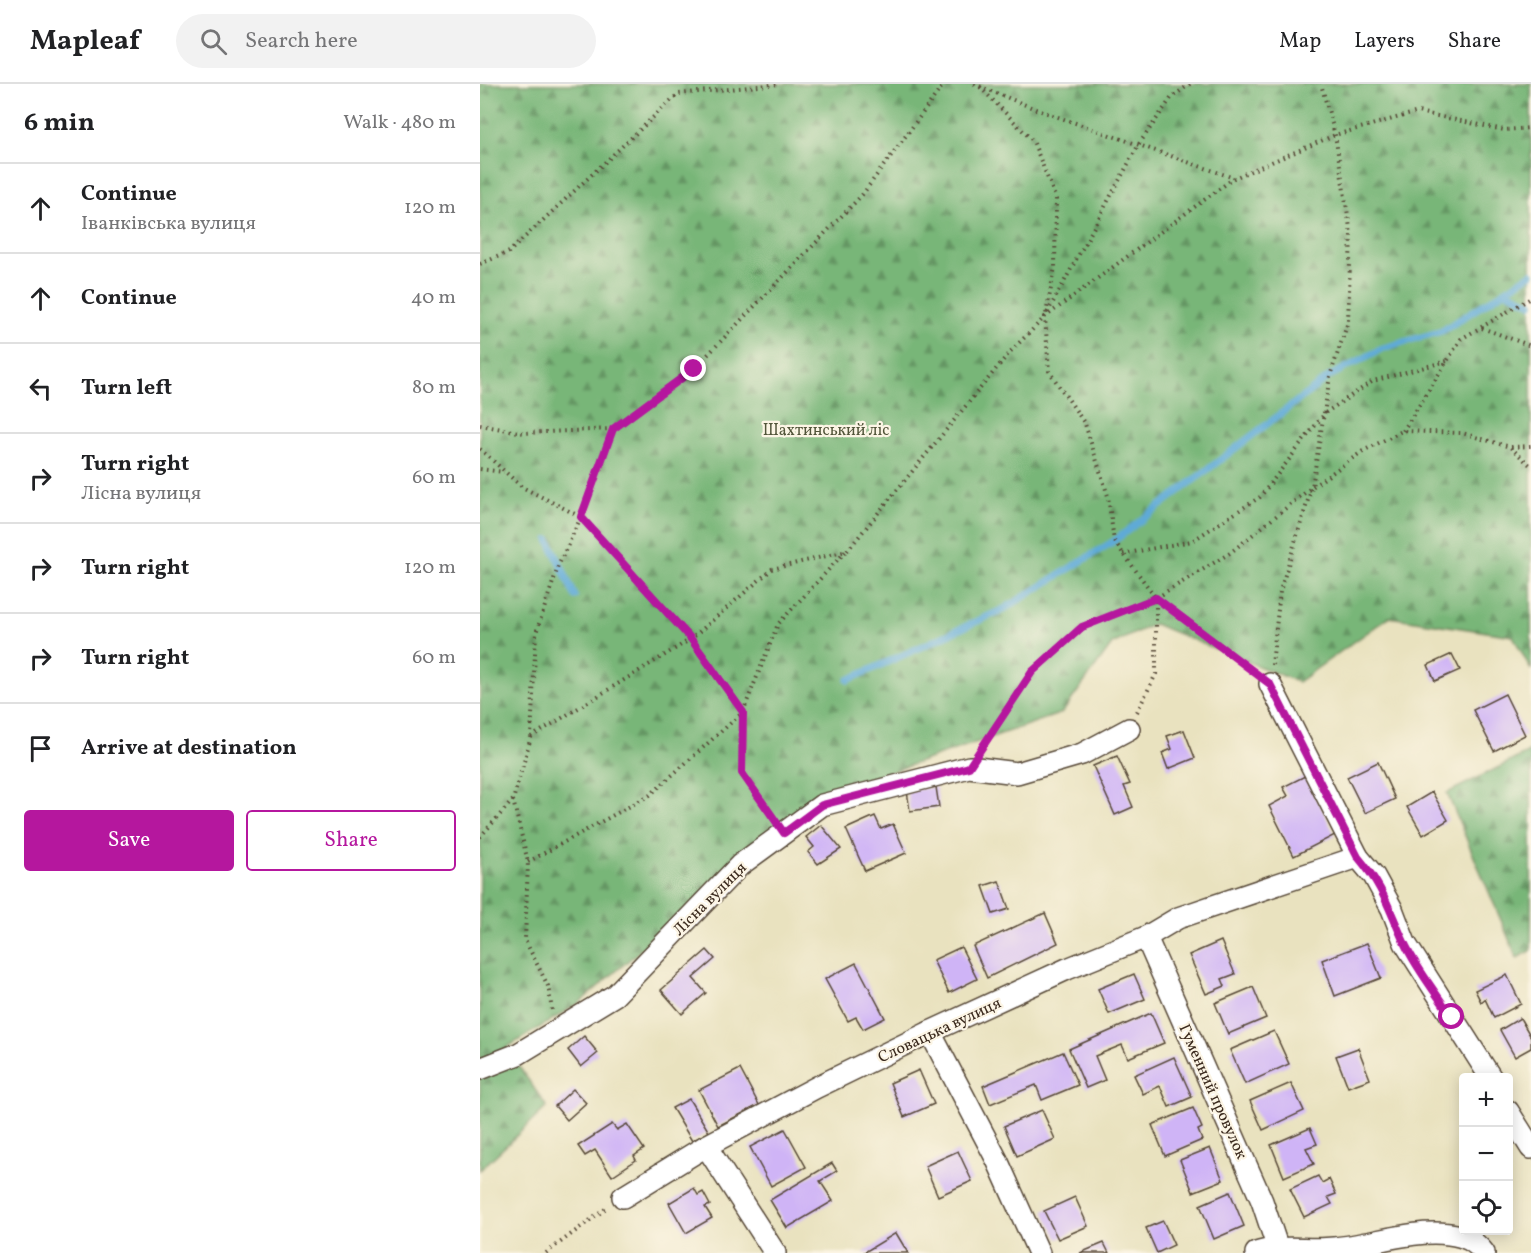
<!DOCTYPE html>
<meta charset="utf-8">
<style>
:root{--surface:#fff;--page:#f2f2f2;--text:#202124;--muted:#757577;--line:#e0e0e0;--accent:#b5179e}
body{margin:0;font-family:Vollkorn,serif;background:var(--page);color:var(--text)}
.controls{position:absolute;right:18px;bottom:18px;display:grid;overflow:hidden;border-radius:6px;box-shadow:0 3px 15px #0003}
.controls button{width:54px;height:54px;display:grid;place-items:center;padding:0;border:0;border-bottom:2px solid var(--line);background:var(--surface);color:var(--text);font:30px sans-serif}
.stop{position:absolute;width:18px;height:18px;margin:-14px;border:4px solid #b5179e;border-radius:50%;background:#fff}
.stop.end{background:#b5179e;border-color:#fff;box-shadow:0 2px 6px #0008}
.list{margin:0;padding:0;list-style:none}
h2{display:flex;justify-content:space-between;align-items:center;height:78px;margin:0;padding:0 24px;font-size:26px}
h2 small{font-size:20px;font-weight:400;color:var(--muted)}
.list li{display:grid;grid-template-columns:39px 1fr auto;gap:18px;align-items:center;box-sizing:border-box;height:90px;padding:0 24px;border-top:2px solid var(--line)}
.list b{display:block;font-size:22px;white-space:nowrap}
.list p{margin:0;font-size:20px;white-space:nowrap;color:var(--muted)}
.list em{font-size:20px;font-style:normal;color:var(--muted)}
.actions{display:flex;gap:12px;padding:18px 24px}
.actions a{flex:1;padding:14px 0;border:2px solid var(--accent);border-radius:6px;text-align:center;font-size:21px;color:var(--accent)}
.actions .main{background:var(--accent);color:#fff}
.icon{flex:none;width:33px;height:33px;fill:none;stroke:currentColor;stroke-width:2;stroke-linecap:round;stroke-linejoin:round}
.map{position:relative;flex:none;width:1051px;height:1169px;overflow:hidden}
header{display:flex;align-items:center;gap:36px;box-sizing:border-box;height:84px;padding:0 30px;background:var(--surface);border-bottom:2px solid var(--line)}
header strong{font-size:28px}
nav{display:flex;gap:33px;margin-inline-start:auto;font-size:21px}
.search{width:420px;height:54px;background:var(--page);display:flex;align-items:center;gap:15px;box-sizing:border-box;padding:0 21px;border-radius:33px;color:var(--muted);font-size:22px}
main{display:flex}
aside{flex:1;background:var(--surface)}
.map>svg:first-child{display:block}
.forest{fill:url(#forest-firs);stroke:#5a704b;stroke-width:1.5}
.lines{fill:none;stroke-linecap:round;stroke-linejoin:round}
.stream{stroke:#5eaad7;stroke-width:7}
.building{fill:#cfb4f6}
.minor-casing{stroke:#554636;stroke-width:24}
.path{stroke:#554636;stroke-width:4;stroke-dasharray:1.5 4.5;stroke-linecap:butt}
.minor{stroke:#fff;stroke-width:21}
.route{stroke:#b5179e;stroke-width:8}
.labels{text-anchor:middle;stroke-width:4.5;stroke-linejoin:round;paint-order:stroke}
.park-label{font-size:16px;fill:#52553a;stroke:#fcf5e5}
.street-label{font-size:16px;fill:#3b2a1e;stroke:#fcf5e5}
</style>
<header>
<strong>Mapleaf</strong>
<div class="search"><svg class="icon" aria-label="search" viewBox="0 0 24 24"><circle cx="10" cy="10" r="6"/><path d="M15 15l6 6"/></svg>Search here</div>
<nav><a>Map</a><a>Layers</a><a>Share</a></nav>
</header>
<main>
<aside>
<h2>6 min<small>Walk · 480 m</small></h2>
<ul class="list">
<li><svg class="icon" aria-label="ahead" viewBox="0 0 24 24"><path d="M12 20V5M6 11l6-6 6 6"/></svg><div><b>Continue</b><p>Іванківська вулиця</p></div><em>120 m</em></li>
<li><svg class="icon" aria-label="ahead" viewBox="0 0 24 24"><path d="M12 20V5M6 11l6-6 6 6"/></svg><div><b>Continue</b></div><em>40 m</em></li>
<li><svg class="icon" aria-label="left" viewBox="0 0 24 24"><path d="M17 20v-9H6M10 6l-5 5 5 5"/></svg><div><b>Turn left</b></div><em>80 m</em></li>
<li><svg class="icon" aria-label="right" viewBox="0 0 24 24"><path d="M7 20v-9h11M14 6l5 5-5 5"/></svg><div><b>Turn right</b><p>Лісна вулиця</p></div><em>60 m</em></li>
<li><svg class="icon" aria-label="right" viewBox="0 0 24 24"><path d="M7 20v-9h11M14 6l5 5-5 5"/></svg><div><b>Turn right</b></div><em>120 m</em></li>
<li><svg class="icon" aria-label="right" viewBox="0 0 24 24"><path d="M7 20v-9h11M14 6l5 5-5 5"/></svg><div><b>Turn right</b></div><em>60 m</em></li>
<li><svg class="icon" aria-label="arrive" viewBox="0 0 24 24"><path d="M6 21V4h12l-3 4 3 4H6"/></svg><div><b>Arrive at destination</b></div></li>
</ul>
<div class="actions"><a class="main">Save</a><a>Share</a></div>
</aside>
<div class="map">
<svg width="1051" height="1169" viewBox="0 0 1051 1169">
<defs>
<pattern id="forest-firs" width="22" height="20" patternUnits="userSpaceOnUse" patternTransform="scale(1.5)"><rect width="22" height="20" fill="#78b678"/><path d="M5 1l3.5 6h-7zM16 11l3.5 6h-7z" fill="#649462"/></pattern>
</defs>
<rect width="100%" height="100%" fill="#fcf5e5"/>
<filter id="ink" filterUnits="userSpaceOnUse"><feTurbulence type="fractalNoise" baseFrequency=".0167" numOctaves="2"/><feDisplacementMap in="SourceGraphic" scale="12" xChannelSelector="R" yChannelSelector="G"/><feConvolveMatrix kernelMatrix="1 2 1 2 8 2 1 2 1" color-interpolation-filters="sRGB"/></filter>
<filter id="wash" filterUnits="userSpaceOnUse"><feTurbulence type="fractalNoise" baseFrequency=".008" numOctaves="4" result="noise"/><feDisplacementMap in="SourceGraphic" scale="24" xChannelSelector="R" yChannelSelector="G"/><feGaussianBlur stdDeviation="1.35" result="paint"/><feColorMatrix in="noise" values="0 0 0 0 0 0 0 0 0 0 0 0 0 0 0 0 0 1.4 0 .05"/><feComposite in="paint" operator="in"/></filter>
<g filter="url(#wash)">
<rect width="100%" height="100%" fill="#e9e2bf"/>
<g class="forest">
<polygon points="0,0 1051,0 1051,586 1033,552 909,533 818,598 674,540 632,560 582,629 338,713 98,920 26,964 67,1023 0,1086"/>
<polygon points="1051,667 1051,867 1037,874 967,709"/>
</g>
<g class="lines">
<g class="stream">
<polyline points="1025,207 1051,219"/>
<polyline points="69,456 95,512"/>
<polyline points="368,596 524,525 634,457 850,292 903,264 962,247 1051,190"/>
</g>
</g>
<g id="blocks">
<g class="building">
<polygon points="972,570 980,586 955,597 948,581"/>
<polygon points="1025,610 1045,651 1014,667 993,626"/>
<polygon points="704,646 715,674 688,685 682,669 692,665 687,652"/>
<polygon points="637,672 650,700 644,702 653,723 635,731 613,682"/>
<polygon points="898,678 915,715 885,729 867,693"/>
<polygon points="825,692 855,751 814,772 789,722 808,712 803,703"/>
<polygon points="456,703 459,723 430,727 427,707"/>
<polygon points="952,708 968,736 943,751 927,723"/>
<polygon points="395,732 401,745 413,740 426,769 385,787 366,745"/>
<polygon points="341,741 361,765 338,780 328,768 334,763 326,753"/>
<polygon points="519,797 529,825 513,830 503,802"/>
<polygon points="565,829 578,859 507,894 493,862"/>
<polygon points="741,857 755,890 742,895 745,902 726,910 709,871"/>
<polygon points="887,859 901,894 855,912 842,876"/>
<polygon points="481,863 497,895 469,909 453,876"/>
<polygon points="227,866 235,875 213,894 226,909 202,930 181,906"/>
<polygon points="376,879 405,934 383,945 376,933 368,937 345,895"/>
<polygon points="654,890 665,915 629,930 618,905"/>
<polygon points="1027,891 1041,920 1014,934 1005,915 1001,918 995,906"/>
<polygon points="773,903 786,934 748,950 735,919"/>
<polygon points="671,929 684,959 648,974 642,961 615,972 625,996 606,1004 589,965"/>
<polygon points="1040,934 1051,953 1051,964 1035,973 1020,946"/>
<polygon points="794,947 809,980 765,1000 750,966"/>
<polygon points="104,952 118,969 101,983 88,966"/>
<polygon points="878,964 890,995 868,1003 856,972"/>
<polygon points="583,968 598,1001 562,1016 556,1001 510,1020 503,1002"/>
<polygon points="694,973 712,1013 689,1023 680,1002 663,1010 654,991"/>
<polygon points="260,985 279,1021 238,1042 219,1006"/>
<polygon points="439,986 454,1020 424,1033 410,999"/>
<polygon points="811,999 824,1027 783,1046 770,1017"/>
<polygon points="93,1005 106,1019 87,1036 75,1022"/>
<polygon points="209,1015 229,1048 212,1057 192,1024"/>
<polygon points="713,1024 722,1044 718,1046 722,1056 685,1072 672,1041"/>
<polygon points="562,1026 575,1055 537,1072 524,1042"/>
<polygon points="132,1040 137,1046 147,1040 164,1065 154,1072 156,1076 132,1092 115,1066 105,1072 98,1062"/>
<polygon points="830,1044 837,1060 826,1064 834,1080 804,1093 791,1061"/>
<polygon points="305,1045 326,1083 291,1102 270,1063"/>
<polygon points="730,1064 743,1096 713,1108 700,1076"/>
<polygon points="478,1067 492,1097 458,1112 445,1082"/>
<polygon points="352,1079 357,1087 340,1097 353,1117 307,1144 290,1116"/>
<polygon points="838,1092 842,1099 849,1095 856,1110 848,1113 852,1120 824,1133 810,1105"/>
<polygon points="214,1104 218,1111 223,1108 230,1121 225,1123 232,1134 206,1149 189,1119"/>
<polygon points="750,1108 764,1142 734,1155 720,1121"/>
<polygon points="595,1113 608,1142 578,1155 564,1127"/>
<polygon points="683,1137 694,1161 677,1169 666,1144"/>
<polygon points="416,1149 428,1169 383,1169"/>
<polygon points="624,1159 629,1169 600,1169"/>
</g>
</g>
</g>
<g filter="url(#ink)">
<use href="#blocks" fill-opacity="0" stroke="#554636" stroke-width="1.5"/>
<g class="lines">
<defs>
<g id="minor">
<polyline points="790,600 878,773 894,792 912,825 925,859 1011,994"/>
<polyline points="666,853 782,1117 797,1162"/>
<polyline points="450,948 517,1076 559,1169"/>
<polyline points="0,985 38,970 135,911 260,781 342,721 489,683 537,689 602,670 649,645"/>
<polyline points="1028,1027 1051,1064"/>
<polyline points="226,1062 295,1169"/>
<polyline points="143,1113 226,1062 337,1003 450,948 587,885 666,853 698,834 878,773"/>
<path d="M 776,1169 C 804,1160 826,1167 854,1164 C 891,1161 932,1145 969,1150 C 985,1152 995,1157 1004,1169"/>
</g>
</defs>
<use href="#minor" class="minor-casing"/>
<g class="path">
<polyline points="494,0 558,26 754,94"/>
<polyline points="710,0 692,13 659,60 565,233 569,287 605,340 628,412 634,457 676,514 775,588"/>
<polyline points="500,3 553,57 576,115 575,183 566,230"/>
<polyline points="0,180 29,168 198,10 299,0"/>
<polyline points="1002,244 1051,262"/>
<polyline points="0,341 44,349 133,345"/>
<polyline points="923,347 981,255 1051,214"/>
<polyline points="1031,363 1051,362"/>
<polyline points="0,365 42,403 101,433 211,555 263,628 262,689 293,733"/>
<polyline points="0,385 24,388"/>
<polyline points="643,470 712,457 780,413 845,329 893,297 967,277"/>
<polyline points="792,581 800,507 832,403 850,292 868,238 871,150 855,51 841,0"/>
<polyline points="657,628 676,590 676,514"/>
<polyline points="51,653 211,555 292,485 367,467 530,268 565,233 754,94 855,51 938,28 1024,46 1051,44"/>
<polyline points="501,665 552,588 602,543 676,514 750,469 832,403 883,367 922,347 982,349 1030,363 1051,382"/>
<polyline points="33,716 48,778 45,856 68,902 72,926"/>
<polyline points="0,753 33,716 51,653 56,549 79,480 101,433 133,345 214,285 382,111 464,0"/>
<polyline points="48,778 170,711 263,628 298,540 366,467"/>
<polyline points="66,1169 128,1123"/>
</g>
<use href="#minor" class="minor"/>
</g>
</g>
<g class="lines" filter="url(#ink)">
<path class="route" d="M 214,285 L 133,345 L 101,433 L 211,555 L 263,628 L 262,689 L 304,749 L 342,721 L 489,683 L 552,588 L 602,543 L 676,514 L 790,600 L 878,773 C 904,804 908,823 924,858 C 936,884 956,909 972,933"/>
</g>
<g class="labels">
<g class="park-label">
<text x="346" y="351">Шахтинський ліс</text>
</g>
<g class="street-label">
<text transform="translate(229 814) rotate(-45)" y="6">Лісна вулиця</text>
<text transform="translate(459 945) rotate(-25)" y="6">Словацька вулиця</text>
<text transform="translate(734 1007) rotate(66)" y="6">Гуменний провулок</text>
</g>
</g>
</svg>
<div class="controls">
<button>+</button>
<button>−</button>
<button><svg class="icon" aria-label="locate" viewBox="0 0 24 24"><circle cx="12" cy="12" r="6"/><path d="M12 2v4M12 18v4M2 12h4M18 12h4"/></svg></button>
</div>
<div class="stop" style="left:972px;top:933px"></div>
<div class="stop end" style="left:214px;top:285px"></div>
</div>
</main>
